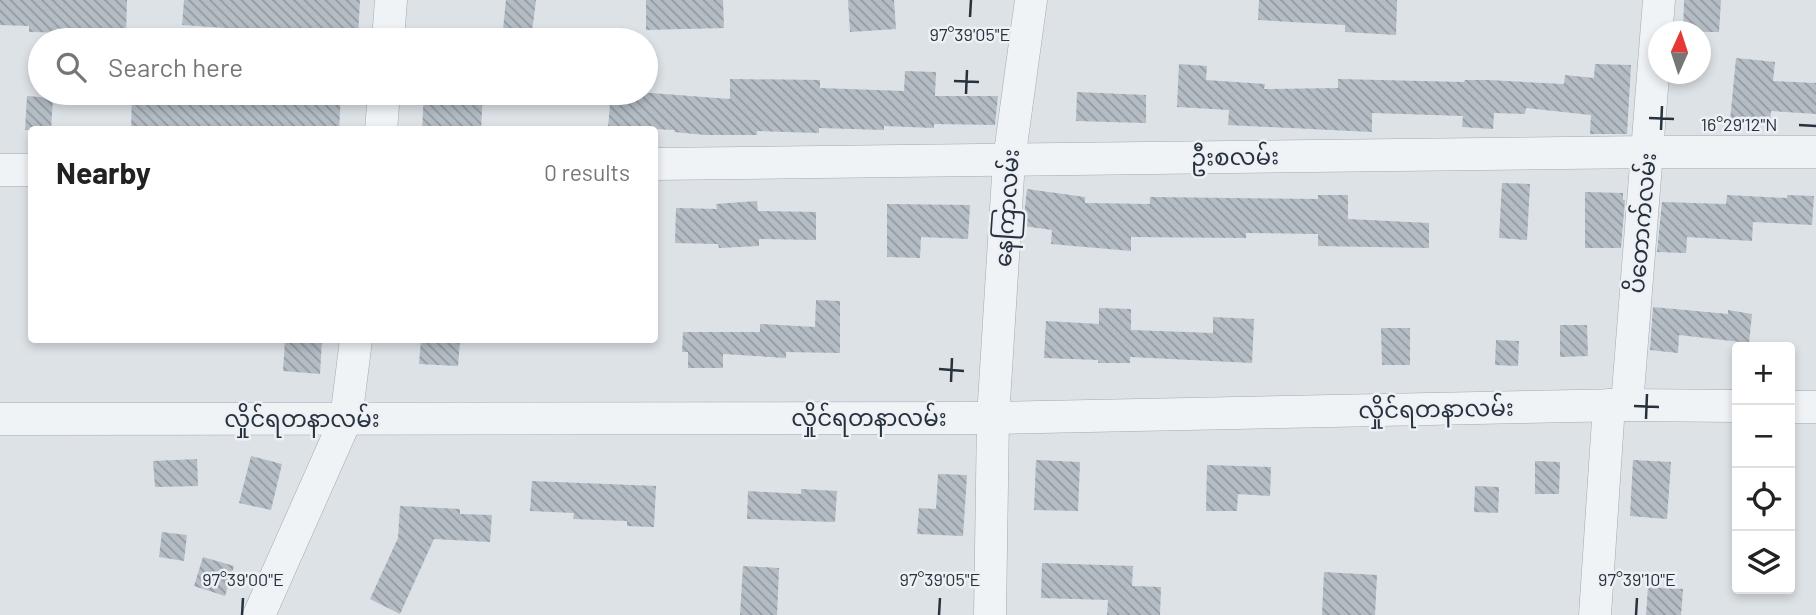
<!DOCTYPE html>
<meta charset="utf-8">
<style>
:root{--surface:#fff;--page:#f6f6f6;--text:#222;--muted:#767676;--line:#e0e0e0}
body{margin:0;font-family:Barlow,"Noto Sans Myanmar",sans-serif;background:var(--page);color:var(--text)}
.controls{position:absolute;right:21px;bottom:21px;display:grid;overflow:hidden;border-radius:7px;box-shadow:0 4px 10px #0003}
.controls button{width:63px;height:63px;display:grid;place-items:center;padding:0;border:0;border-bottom:2px solid var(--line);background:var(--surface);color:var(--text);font:35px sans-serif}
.compass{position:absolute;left:1648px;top:21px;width:63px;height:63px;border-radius:50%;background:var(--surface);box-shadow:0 4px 10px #0003;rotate:3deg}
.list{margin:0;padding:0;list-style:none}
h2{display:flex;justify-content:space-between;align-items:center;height:91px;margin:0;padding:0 28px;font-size:30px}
h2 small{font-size:23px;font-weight:400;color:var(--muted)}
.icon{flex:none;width:38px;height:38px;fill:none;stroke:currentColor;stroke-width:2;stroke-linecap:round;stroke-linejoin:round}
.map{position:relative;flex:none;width:1816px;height:615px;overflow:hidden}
.search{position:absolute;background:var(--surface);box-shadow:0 4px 10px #0003;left:28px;top:28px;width:630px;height:77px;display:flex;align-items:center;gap:18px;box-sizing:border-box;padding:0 24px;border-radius:38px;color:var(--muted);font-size:26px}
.panel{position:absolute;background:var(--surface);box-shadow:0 4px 10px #0003;left:28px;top:126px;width:630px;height:217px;border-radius:7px}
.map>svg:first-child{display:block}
.building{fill:url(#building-back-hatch)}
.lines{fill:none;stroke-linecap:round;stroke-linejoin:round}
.minor-casing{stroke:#a3aab1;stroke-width:33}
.minor{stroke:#f0f3f6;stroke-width:32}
.ticks{fill:none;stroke:#27323e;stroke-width:2.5}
.labels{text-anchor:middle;stroke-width:5;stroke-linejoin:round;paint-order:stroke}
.street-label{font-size:23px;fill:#27323e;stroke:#edf1f5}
.ticks-label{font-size:18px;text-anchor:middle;fill:#27323e;stroke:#edf1f5;stroke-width:5;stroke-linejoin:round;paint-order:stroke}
</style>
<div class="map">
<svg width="1816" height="615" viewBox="0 0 1816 615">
<defs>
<pattern id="building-back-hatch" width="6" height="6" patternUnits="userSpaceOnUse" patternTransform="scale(1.75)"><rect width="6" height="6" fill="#b4bcc4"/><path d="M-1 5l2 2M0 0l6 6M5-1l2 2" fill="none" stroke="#9299a1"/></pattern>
</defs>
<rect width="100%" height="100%" fill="#dde2e7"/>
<g class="building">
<polygon points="0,0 127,0 126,34 29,32 29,26 0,25"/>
<polygon points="184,0 360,0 358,36 271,34 271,31 182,25"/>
<polygon points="506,0 536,0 532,32 503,29"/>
<polygon points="646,0 723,0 724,28 646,30"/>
<polygon points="848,0 894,0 896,29 850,32"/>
<polygon points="1259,0 1397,0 1396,35 1345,32 1345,25 1258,20"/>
<polygon points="1684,0 1721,0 1719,32 1683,32"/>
<polygon points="1736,58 1775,62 1773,81 1816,83 1816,114 1771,111 1770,124 1730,121"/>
<polygon points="1179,64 1207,66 1206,80 1265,84 1264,89 1338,88 1338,79 1464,82 1465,80 1488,80 1564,84 1565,75 1594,78 1595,64 1631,65 1627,134 1590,134 1591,115 1526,108 1525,114 1494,113 1493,129 1462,127 1463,116 1372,113 1372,132 1228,125 1229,110 1177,107"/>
<polygon points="905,71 936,72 935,96 998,96 995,125 934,124 934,128 884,126 884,130 819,128 819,133 757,131 757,135 706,135 674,132 675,130 608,127 611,93 651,93 730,99 730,79 820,80 820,88 904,91"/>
<polygon points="1077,92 1146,95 1146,123 1076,121"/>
<polygon points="132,93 341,93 339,130 131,130"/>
<polygon points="424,93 483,93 481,130 422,130"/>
<polygon points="27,96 53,98 51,130 25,130"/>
<polygon points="1502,183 1530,184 1527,240 1499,238"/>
<polygon points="1027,189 1085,197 1085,203 1150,204 1150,197 1318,199 1318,195 1348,195 1348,219 1429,223 1429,248 1318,246 1318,234 1246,233 1246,238 1131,237 1131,251 1051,244 1052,230 1023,226"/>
<polygon points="1585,192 1623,193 1623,200 1625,200 1621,248 1585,248"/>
<polygon points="1727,195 1787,198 1787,195 1814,196 1812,225 1753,222 1752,241 1687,237 1686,253 1657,252 1662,202 1726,204"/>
<polygon points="757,201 758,211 816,212 816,240 759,239 759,246 719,248 718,244 675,243 676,208 717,209 716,204"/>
<polygon points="887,204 970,205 968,239 921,237 920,258 887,257"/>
<polygon points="816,300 840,301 840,353 786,352 786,358 723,354 723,368 688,368 688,352 682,352 683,332 760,332 760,324 815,327"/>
<polygon points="1653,307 1728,314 1728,310 1752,314 1749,343 1679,335 1678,353 1650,350"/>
<polygon points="1099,308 1131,309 1131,330 1213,333 1213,317 1254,319 1252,363 1130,357 1130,363 1098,363 1098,360 1044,358 1046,321 1099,324"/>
<polygon points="1560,325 1587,325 1588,356 1560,357"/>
<polygon points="1381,328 1410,328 1410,365 1382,365"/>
<polygon points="285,340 322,340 320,374 283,371"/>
<polygon points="421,340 460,340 458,366 419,364"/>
<polygon points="1496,340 1519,341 1518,366 1495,365"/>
<polygon points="251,456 282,464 271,510 239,503"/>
<polygon points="197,459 198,486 155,487 153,461"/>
<polygon points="1036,460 1080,462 1078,511 1034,510"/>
<polygon points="1633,460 1671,462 1667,519 1630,516"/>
<polygon points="1535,461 1560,462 1559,494 1535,494"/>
<polygon points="1207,465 1271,467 1270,496 1238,494 1237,511 1206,511"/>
<polygon points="938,474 967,475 963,536 917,534 919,508 936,509"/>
<polygon points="532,481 656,486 654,527 627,526 627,521 573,519 574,513 530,511"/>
<polygon points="1475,486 1499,487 1498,513 1474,512"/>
<polygon points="801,489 837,491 835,522 747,519 748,491 801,494"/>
<polygon points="400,506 460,509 460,514 492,515 490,542 434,539 400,614 370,599 398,538"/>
<polygon points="162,532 187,535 184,561 159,557"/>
<polygon points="203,557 234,566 225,596 194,586"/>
<polygon points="1042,563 1133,566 1132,586 1161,587 1160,615 1107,615 1108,600 1041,598"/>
<polygon points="743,566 779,568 777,615 740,615"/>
<polygon points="1324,572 1377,575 1375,615 1322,615"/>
<polygon points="1648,587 1683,589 1681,615 1646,615"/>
</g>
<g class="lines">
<defs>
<g id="minor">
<polyline points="388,40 391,0"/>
<polyline points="381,130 384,93"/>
<polyline points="654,164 1647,152 1816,152"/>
<polyline points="0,170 32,170"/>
<polyline points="1627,405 1659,0"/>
<polyline points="1790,407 1816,407"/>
<polyline points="0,419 993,418 1627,405 1737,406"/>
<polyline points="259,615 346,419 356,340"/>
<polyline points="990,615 993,418 1009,160 1031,0"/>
<polyline points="1595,615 1609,405"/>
</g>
</defs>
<use href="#minor" class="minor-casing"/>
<use href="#minor" class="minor"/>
</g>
<path class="ticks" d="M 970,17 L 971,0M 954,81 L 979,82M 966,94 L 967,70M 1649,118 L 1674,119M 1799,125 L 1816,126M 1661,130 L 1662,106M 939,369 L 964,371M 951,382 L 952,358M 1634,406 L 1659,407M 1646,419 L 1647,394M 242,615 L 243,598M 939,615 L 940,598M 1636,615 L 1637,598"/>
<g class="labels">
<g class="street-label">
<text transform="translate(1235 157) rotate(-1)" y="8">ဦးစလမ်း</text>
<text transform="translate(1007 208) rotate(-86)" y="8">နေကြာလမ်း</text>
<text transform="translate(1642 223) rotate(-85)" y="8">ပိတောက်လမ်း</text>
<text transform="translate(1436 409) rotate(-1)" y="8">လှိုင်ရတနာလမ်း</text>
<text x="869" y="426">လှိုင်ရတနာလမ်း</text>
<text x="302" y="427">လှိုင်ရတနာလမ်း</text>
</g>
</g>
<g class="ticks-label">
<text x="970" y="41">97°39'05"E</text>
<text x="1739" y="131">16°29'12"N</text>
<text x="243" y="586">97°39'00"E</text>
<text x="940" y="586">97°39'05"E</text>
<text x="1637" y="586">97°39'10"E</text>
</g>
</svg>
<div class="controls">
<button>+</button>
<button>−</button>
<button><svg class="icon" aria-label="locate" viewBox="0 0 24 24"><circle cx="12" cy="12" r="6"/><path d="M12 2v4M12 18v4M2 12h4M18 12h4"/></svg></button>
<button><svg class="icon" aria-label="layers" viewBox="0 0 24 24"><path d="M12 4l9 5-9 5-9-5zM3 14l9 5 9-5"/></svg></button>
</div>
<svg class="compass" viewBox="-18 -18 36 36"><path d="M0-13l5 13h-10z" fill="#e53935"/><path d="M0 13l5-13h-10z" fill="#767676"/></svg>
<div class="search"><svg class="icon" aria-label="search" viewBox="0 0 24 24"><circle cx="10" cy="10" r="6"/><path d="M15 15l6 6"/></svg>Search here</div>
<section class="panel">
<h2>Nearby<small>0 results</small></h2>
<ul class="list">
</ul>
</section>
</div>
